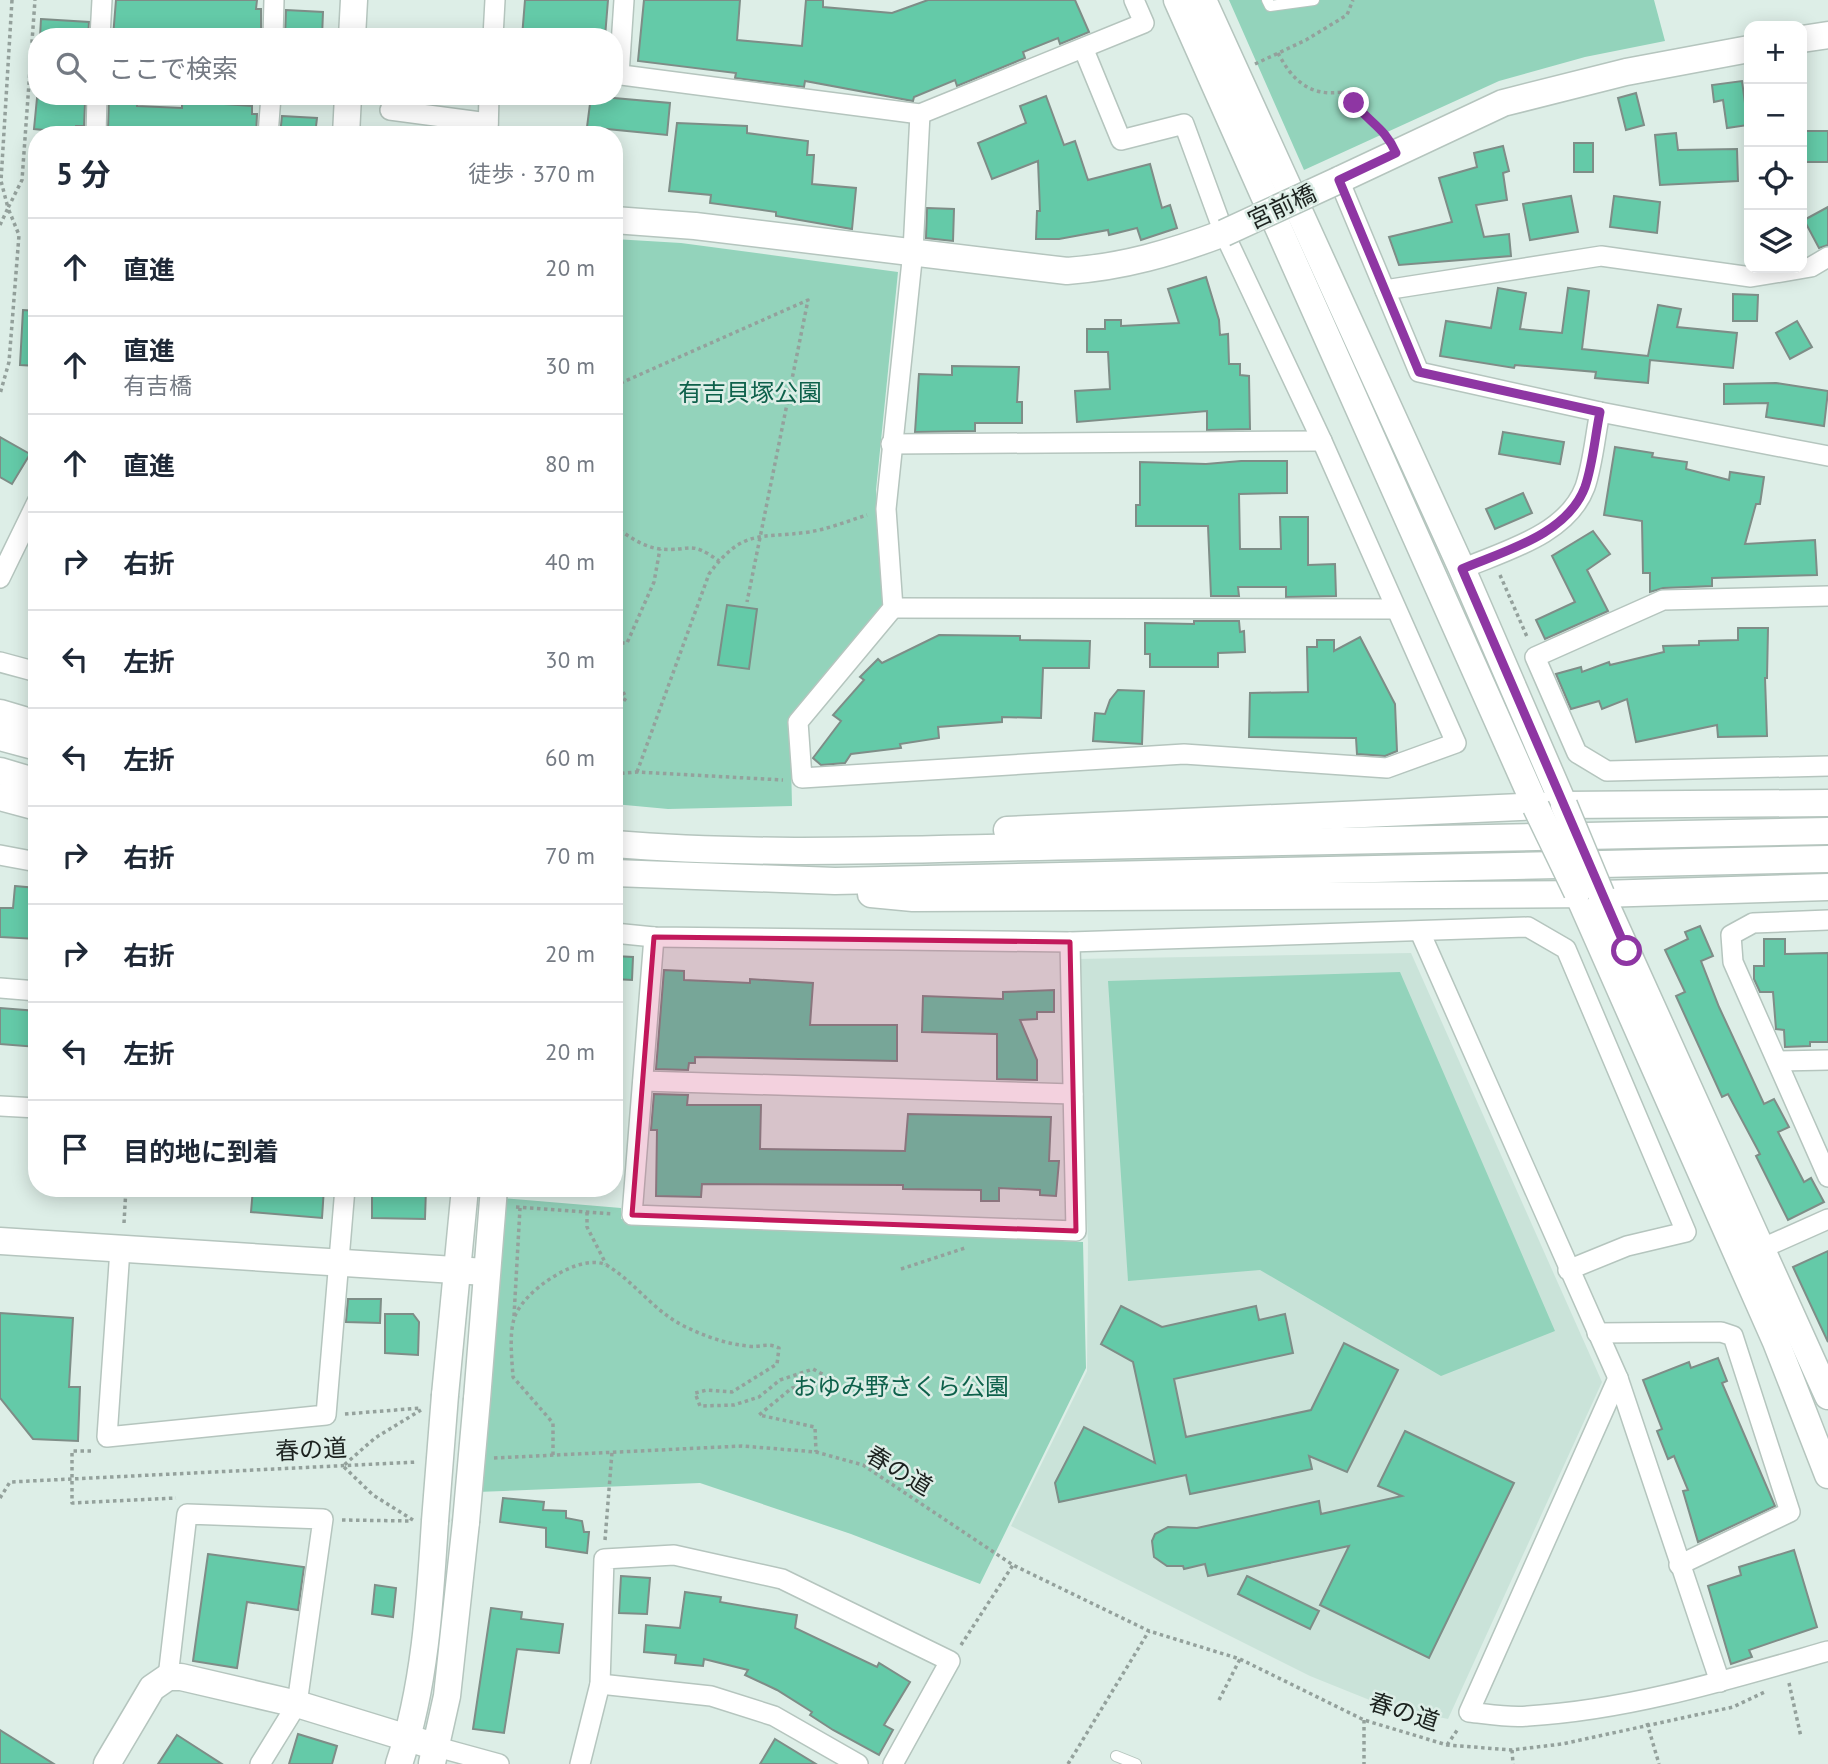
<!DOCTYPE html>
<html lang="ja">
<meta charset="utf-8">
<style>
:root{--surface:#fff;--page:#f2f2f3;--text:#1f2937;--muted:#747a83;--line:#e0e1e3}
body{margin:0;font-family:"PT Sans","Noto Sans JP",sans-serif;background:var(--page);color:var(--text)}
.controls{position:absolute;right:21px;top:21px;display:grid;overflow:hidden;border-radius:14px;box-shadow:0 4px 18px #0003}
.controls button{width:63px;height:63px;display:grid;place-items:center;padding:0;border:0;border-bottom:2px solid var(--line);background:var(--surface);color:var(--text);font:35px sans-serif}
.stop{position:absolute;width:21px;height:21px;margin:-16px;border:5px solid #8e36a3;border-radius:50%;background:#fff}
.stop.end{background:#8e36a3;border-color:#fff;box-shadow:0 2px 7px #0008}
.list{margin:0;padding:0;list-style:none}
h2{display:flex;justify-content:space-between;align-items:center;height:91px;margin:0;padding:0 28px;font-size:30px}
h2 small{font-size:23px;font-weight:400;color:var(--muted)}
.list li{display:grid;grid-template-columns:46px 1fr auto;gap:21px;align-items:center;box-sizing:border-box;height:98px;padding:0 28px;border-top:2px solid var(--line)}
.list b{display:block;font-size:26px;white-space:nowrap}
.list p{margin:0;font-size:23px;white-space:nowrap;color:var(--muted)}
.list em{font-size:23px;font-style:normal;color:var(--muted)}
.icon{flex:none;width:38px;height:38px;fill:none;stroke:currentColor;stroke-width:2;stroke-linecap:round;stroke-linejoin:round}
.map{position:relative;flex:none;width:1828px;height:1764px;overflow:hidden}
.search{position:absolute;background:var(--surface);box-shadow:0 4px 18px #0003;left:28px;top:28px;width:595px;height:77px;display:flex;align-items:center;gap:18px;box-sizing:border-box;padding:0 24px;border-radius:28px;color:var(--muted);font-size:26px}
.panel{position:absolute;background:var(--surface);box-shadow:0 4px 18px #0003;left:28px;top:126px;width:595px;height:1071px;border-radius:28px}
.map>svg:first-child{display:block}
.built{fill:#cae3d9}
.green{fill:#93d3bb}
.building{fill:#64caa8;stroke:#7e8d87;stroke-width:2}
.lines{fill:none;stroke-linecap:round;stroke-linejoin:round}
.lane-casing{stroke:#b5c5be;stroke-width:12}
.street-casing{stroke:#b5c5be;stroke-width:22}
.secondary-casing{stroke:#b5c5be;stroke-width:29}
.path{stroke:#94a19c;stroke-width:3.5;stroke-dasharray:3.5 3.5;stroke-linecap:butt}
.lane{stroke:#fff;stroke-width:10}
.street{stroke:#fff;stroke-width:19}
.secondary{stroke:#fff;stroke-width:26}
.secondary-bridge-casing{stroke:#b5c5be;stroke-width:29;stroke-linecap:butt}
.secondary-bridge{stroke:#fff;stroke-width:26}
.route{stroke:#8e36a3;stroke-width:9}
.marked{fill:#c2185b;fill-opacity:0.2;stroke:#c2185b;stroke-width:5;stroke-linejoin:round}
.labels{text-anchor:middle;stroke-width:5;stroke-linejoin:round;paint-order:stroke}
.street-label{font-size:24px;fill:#1c221f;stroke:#ddeee7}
.park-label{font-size:24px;fill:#0e614b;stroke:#ddeee7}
</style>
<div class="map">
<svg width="1828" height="1764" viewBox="0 0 1828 1764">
<rect width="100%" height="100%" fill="#ddeee7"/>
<polygon class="built" points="1411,953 1602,1382 1448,1719 1382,1705 1310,1676 1011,1526 1087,1371 1088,1242 1076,959"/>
<g class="green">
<polygon points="1229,0 1654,0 1665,41 1585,57 1499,81 1304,170"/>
<polygon points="614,239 681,243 898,272 876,490 884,612 790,717 792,806 668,809 614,804"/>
<polygon points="1400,972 1555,1331 1441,1376 1260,1270 1128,1281 1108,981"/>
<polygon points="502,1198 621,1208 621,1219 1083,1242 1086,1368 980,1584 851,1534 700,1483 477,1492"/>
</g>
<g class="building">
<polygon points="116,0 257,0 256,9 261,9 261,37 113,37"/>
<polygon points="525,0 608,0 605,37 522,37"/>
<polygon points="644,0 740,0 737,40 802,46 806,0 823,0 823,7 892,13 928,0 1075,0 1089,32 1060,44 1058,38 1023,52 1025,58 957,86 955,80 914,97 913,101 805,81 804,87 735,78 736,73 638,61"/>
<polygon points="286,10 323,12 322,37 285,37"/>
<polygon points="41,19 89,22 88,37 40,37"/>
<polygon points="1742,81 1748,125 1727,128 1723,100 1714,102 1712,85"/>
<polygon points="1636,93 1644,125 1626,130 1618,98"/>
<polygon points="591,96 670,103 667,135 587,127"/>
<polygon points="1046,96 1064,145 1075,141 1088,180 1150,164 1162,208 1170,205 1177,228 1141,240 1137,228 1109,235 1108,230 1059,239 1036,239 1037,211 1040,211 1038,161 992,179 978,143 1026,123 1020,106"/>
<polygon points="37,98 85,103 84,126 76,126 75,133 34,129"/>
<polygon points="109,98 137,98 137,106 182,108 182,101 252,106 252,114 257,114 256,135 171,133 108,127"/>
<polygon points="282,116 317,118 315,135 280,135"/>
<polygon points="677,123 747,126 747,133 808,141 807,155 814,155 812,184 856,188 852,229 776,216 776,212 710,203 711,195 669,191"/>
<rect x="1802" y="131" width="26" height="31"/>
<polygon points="1676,133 1678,150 1737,149 1738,181 1660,185 1655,135"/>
<rect x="1574" y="143" width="19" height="29"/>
<polygon points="1503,146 1509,171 1503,173 1507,200 1476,205 1484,237 1509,234 1511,256 1399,265 1389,237 1452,222 1439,178 1477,167 1474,153"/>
<polygon points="1571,196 1578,232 1530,240 1523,204"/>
<polygon points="1614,196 1660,202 1657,233 1610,227"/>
<polygon points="1828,207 1828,245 1819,248 1804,220"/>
<polygon points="927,208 954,209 953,241 926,238"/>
<polygon points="1206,277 1219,320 1220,335 1228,334 1229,364 1240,364 1240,375 1249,376 1250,429 1207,430 1207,411 1077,422 1075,391 1110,389 1108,352 1087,352 1087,329 1105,329 1105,320 1121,320 1121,326 1179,323 1168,289"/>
<polygon points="1498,288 1526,293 1520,329 1562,333 1568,288 1589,291 1582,349 1648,356 1658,305 1681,309 1677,327 1737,333 1733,368 1650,360 1648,383 1595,378 1596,372 1515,365 1514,368 1440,356 1446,321 1491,328"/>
<polygon points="1733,294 1758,295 1757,321 1733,321"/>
<polygon points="23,310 37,311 37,366 20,365"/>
<polygon points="1797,321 1812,347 1790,359 1776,333"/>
<polygon points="952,366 1019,367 1017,402 1022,402 1022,423 975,423 975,431 915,432 919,374 952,375"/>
<polygon points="1776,383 1828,391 1824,426 1766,417 1768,403 1724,404 1724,384"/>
<polygon points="1503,432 1564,442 1560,464 1499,454"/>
<polygon points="0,437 30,454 12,484 0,477"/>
<polygon points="1615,447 1653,453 1652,457 1687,462 1686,469 1729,480 1730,472 1764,477 1760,504 1756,504 1745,544 1815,540 1817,575 1712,578 1712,586 1663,588 1650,592 1650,573 1643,573 1642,521 1604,515"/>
<polygon points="1241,461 1287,461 1287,493 1239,494 1240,549 1281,549 1280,517 1308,517 1308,565 1335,564 1336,596 1286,597 1286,587 1238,587 1239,596 1211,596 1208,526 1136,526 1136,505 1140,505 1140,462 1206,464"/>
<polygon points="1523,493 1532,513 1495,529 1486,509"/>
<polygon points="1593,531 1610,554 1587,570 1608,611 1545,639 1536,620 1575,602 1552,556"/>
<polygon points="727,605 757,609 749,669 718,665"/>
<polygon points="1194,621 1239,621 1240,632 1244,631 1245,652 1218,653 1218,667 1150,667 1150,654 1145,654 1145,623 1194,624"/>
<polygon points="1738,628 1768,628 1767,678 1765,678 1767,736 1718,737 1717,725 1636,742 1627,699 1602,709 1599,701 1571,709 1556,674 1581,667 1582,672 1609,662 1610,665 1664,652 1663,646 1699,645 1699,641 1738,640"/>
<polygon points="939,635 1020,636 1020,640 1090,641 1089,668 1043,668 1041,718 1002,717 1002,722 938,727 939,738 900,744 901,748 851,754 845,763 821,765 813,758 841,721 833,715 864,680 860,677 878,659 882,663"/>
<polygon points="1360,637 1395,704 1397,751 1385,756 1357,754 1356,738 1249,737 1250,693 1308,692 1307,647 1317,647 1317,640 1334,640 1334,651"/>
<polygon points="1118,690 1144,691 1142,744 1093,741 1095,713 1105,714 1110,700"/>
<polygon points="15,886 37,888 37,939 0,937 0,908 13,908"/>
<polygon points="1700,926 1713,956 1701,961 1719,1007 1764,1104 1774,1099 1789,1127 1778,1132 1804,1182 1811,1178 1824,1202 1788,1220 1756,1156 1760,1154 1728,1094 1722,1097 1676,996 1685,992 1665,950 1688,939 1685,932"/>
<polygon points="1764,939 1785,939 1785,954 1828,953 1828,1042 1810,1042 1810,1046 1785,1047 1784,1030 1776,1029 1773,992 1760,992 1754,979 1754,966 1764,966"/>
<polygon points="614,956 633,957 632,980 614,979"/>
<polygon points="664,970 684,971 684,980 750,983 750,979 813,983 810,1025 897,1025 897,1061 695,1057 695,1063 689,1063 688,1070 656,1069"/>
<polygon points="1054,990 1054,1012 1037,1012 1037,1019 1020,1020 1037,1060 1037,1080 997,1079 997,1034 922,1032 923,996 1003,999 1003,992"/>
<polygon points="0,1008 37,1011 37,1047 0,1044"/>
<polygon points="654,1094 688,1095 687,1105 761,1105 760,1149 905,1151 908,1114 1051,1117 1049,1161 1059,1161 1056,1196 1040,1195 1040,1190 999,1188 999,1201 981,1201 981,1190 903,1189 903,1185 702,1184 701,1197 656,1196 657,1130 651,1130"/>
<polygon points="253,1188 324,1188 322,1218 251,1212"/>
<polygon points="372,1188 426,1188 425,1219 372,1218"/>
<polygon points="1828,1251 1828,1342 1793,1267"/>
<polygon points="348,1299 381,1299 380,1323 346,1322"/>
<polygon points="1121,1306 1162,1327 1256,1306 1259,1320 1285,1314 1293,1353 1174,1379 1186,1437 1311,1410 1344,1343 1398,1370 1347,1472 1309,1456 1312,1469 1190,1494 1186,1475 1059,1502 1055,1483 1084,1427 1155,1463 1133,1362 1101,1344"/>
<polygon points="0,1313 73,1318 69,1387 80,1387 78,1441 33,1439 0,1398"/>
<polygon points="385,1314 413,1314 419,1322 418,1355 385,1353"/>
<polygon points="1718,1358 1727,1381 1722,1383 1775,1506 1698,1542 1683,1491 1688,1490 1674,1456 1668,1459 1657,1431 1662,1429 1643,1380 1689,1362 1691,1368"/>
<polygon points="1405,1431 1514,1483 1429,1658 1320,1605 1349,1546 1208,1576 1205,1564 1184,1569 1183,1566 1167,1566 1154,1557 1152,1541 1155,1534 1168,1527 1197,1528 1319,1501 1321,1514 1402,1496 1378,1486"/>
<polygon points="503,1498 544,1502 543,1510 566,1511 566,1518 582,1521 584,1532 589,1532 587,1553 546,1547 546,1528 500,1522"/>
<polygon points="1794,1550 1817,1627 1749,1650 1752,1657 1731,1664 1708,1586 1741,1575 1739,1567"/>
<polygon points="208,1554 304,1567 298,1610 247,1602 237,1668 193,1661"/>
<polygon points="621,1576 650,1578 647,1614 619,1613"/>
<polygon points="1247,1576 1319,1611 1310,1629 1238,1594"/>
<polygon points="375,1585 396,1588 393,1617 372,1614"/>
<polygon points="685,1592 721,1597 720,1602 797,1615 795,1628 877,1667 879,1663 910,1682 884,1725 893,1730 879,1755 833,1730 810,1715 812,1712 777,1690 745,1675 748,1670 704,1659 703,1666 675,1663 676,1655 644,1652 646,1625 680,1628"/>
<polygon points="491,1608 522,1612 521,1619 563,1624 559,1653 517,1649 504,1733 473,1729"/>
<polygon points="0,1730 54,1764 0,1764"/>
<polygon points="298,1734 337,1746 332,1764 289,1764"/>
<polygon points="177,1735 222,1764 158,1764"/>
<polygon points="775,1739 816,1764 760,1764"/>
</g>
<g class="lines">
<defs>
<g id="lane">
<polyline points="1267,0 1270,6 1314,0"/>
<polyline points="1116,1756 1136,1764"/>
</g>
<g id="street">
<polyline points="100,37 102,0"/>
<polyline points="273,37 274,0"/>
<polyline points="493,37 495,0"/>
<polyline points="614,74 920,114 1144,23 1134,0"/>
<polyline points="619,75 624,0"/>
<polyline points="390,110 488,123"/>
<polyline points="920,114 913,251 886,509 893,608 798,722 802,778 1184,754 1387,768 1456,743 1322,441 1224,233 1184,124 1121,140 1084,50"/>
<polyline points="488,134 489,96"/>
<polyline points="96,135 97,96"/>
<polyline points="268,135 271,96"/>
<polyline points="1339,180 1419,372 1600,412 1828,456"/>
<polyline points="1385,290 1601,256 1751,277 1811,267 1828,257"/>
<polyline points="891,444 1322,441"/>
<path d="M 1462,569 C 1504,551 1567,535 1585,487 C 1593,464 1595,436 1600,412"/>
<polyline points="0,578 37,502"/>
<polyline points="1828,596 1663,600 1535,657 1577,753 1607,771 1828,766"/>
<polyline points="893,608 1395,609"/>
<polyline points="0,662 37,672"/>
<polyline points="0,855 37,862"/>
<polyline points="1828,920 1753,923 1731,935 1733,962 1828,1177"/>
<polyline points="1420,932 1618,1378 1720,1682"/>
<polyline points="614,933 654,937 1070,942 1528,927 1566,949 1686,1232 1627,1246 1568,1270"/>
<polyline points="654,937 632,1215 1076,1231 1070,942"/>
<polyline points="0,988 37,991"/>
<polyline points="1779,1061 1828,1060"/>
<polyline points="643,1081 1073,1094"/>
<polyline points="0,1106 37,1108"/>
<polyline points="1763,1248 1828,1219"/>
<polyline points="120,1249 107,1437 326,1415 345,1188"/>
<polyline points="1597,1333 1721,1332 1733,1336 1790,1512 1679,1565"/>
<path d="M 1618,1378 L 1469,1712 C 1488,1714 1509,1718 1528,1716 C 1630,1710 1730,1679 1828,1651"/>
<polyline points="168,1677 187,1514 323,1519 297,1704 260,1764"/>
<polyline points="600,1684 711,1696 774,1716 858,1764"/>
<polyline points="437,1747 499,1764"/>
<polyline points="580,1764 600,1684 604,1559 674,1555 782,1579 950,1661 893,1764"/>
</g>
<g id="secondary">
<polyline points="1177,0 1536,807"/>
<polyline points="1203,0 1462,569 1564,805"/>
<polyline points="352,37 354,0"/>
<polyline points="1802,39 1828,35"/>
<polyline points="346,135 348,96"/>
<polyline points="1339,180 1503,103 1626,72 1749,49"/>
<path d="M 614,220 L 695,226 L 1067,271 C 1123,267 1171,253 1224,233"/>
<polyline points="0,713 37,724"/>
<polyline points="0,737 37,747"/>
<polyline points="0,771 37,782"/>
<polyline points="0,797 37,807"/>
<polyline points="1007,830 1564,805 1828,803"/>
<path d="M 614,844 C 772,857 932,848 1090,846 C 1336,842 1582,838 1828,831"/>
<polyline points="614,873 835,881 1828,859"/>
<polyline points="1577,892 1776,1342 1828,1475"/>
<polyline points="871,894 913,898 1601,894 1828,887"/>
<polyline points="1601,894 1828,1396"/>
<polyline points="0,1241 486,1272"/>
<polyline points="445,1395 465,1188"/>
<polyline points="477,1399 494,1188"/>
<polyline points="432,1763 447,1696 466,1522"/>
<polyline points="107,1764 152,1688 168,1677 181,1677 297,1704 437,1747"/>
<path d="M 399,1764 C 425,1687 430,1602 435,1521"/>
</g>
</defs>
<use href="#lane" class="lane-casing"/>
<use href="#street" class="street-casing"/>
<use href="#secondary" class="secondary-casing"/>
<g class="path">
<polyline points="12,0 1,181 8,208 22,180 35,0"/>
<path d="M 1278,53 C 1292,80 1310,97 1342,92 L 1366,118 L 1385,132"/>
<polyline points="1255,64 1306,40 1347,15 1353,0"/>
<polyline points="0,225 8,208 19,235 9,362 0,394"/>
<polyline points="614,386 808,300 747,602"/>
<path d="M 614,526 C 628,536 643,547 660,549 C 692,552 688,539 719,561"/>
<polyline points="1500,575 1528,639"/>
<polyline points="614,643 627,643 654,582 660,549"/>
<polyline points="614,673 626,698 623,702 614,696"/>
<polyline points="614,740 614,741"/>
<path d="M 637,772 L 709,574 C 743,528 759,539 809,532 C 828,529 848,521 867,515"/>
<polyline points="614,774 637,772 783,780"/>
<polyline points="516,1207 613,1214"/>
<polyline points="587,1212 587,1227 606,1264"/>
<polyline points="124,1223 126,1188"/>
<polyline points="901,1269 965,1248"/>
<polyline points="514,1316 520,1208"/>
<polyline points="345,1414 421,1408"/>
<polyline points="91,1451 72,1451 72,1503 176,1498"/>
<path d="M 553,1455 L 553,1423 L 513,1377 C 512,1360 509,1336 514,1319 C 521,1292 582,1250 608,1266 C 637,1284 656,1314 688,1328 C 707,1337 727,1344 748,1346 C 761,1348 767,1342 779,1348 L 777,1364 L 732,1392 L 707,1390 L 695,1393 L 700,1406 L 734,1405 L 759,1397 L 780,1380 L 813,1369 L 824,1375 L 825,1381 L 792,1388 L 759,1415 L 815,1427 L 816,1452"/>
<polyline points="494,1458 742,1446 816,1452 863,1465 1013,1565 1149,1631 1240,1659 1364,1720 1447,1745 1512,1750 1562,1744 1733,1707 1767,1691"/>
<polyline points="0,1498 10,1482 417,1462"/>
<polyline points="342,1520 412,1521"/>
<polyline points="413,1520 373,1495 343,1466 375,1438 421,1410"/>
<polyline points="605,1540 612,1452"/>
<polyline points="961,1645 1013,1565"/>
<polyline points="1789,1683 1801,1737"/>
<polyline points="1219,1700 1240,1659"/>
<polyline points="1364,1720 1364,1764"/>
<polyline points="1647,1723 1659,1764"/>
<polyline points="1447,1745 1458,1729"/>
<polyline points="1512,1750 1513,1764"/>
<polyline points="1068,1764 1149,1631"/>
</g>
<use href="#lane" class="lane"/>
<use href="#street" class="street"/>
<use href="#secondary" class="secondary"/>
<defs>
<g id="secondary-bridge">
<polyline points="1224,233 1339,180"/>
<polyline points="1564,805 1601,894"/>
<polyline points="1536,807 1577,892"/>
<polyline points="435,1521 445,1395"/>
<polyline points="466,1522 477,1399"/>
</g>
</defs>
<use href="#secondary-bridge" class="secondary-bridge-casing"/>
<use href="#secondary-bridge" class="secondary-bridge"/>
</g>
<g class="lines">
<path class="route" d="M 1354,103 C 1371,124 1385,128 1396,153 L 1339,180 L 1419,372 L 1600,412 C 1595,436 1593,464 1585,487 C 1567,535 1504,551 1462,569 L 1627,951"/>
</g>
<path class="marked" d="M 654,937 L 1070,942 L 1076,1231 L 632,1215 Z"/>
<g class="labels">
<g class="street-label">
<text transform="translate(1282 207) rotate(-25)" y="8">宮前橋</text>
<text transform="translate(311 1450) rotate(-3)" y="8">春の道</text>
<text transform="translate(899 1471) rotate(31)" y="8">春の道</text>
<text transform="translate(1404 1712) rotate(18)" y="8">春の道</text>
</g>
<g class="park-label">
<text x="750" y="401">有吉貝塚公園</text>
<text x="901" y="1395">おゆみ野さくら公園</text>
</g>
</g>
</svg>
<div class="controls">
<button>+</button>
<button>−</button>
<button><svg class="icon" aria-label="locate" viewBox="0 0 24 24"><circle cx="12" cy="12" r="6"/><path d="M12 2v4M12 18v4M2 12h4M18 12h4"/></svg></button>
<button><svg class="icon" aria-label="layers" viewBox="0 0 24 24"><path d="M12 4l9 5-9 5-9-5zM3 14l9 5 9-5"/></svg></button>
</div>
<div class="stop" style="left:1627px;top:951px"></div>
<div class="stop end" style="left:1354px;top:103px"></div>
<div class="search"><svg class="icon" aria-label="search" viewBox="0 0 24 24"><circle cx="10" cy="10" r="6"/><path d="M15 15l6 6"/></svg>ここで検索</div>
<section class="panel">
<h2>5 分<small>徒歩 · 370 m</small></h2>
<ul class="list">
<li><svg class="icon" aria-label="ahead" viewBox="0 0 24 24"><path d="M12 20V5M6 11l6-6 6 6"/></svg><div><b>直進</b></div><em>20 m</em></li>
<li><svg class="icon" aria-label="ahead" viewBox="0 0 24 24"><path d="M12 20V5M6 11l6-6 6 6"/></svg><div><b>直進</b><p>有吉橋</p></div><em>30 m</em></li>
<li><svg class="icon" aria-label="ahead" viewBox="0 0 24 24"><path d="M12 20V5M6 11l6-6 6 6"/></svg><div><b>直進</b></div><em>80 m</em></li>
<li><svg class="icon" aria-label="right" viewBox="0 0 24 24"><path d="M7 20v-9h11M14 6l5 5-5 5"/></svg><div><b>右折</b></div><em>40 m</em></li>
<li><svg class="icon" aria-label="left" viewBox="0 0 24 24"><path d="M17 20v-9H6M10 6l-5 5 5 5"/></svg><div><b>左折</b></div><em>30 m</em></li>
<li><svg class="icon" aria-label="left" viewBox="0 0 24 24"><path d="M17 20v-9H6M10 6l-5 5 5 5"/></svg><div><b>左折</b></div><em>60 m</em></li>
<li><svg class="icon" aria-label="right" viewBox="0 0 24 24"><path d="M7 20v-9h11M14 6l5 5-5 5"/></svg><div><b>右折</b></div><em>70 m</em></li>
<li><svg class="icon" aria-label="right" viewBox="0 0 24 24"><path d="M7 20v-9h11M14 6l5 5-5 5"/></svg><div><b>右折</b></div><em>20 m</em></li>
<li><svg class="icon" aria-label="left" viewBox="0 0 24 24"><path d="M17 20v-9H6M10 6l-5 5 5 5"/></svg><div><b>左折</b></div><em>20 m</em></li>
<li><svg class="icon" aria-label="arrive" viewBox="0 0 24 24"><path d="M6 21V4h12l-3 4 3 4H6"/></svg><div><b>目的地に到着</b></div></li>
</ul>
</section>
</div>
